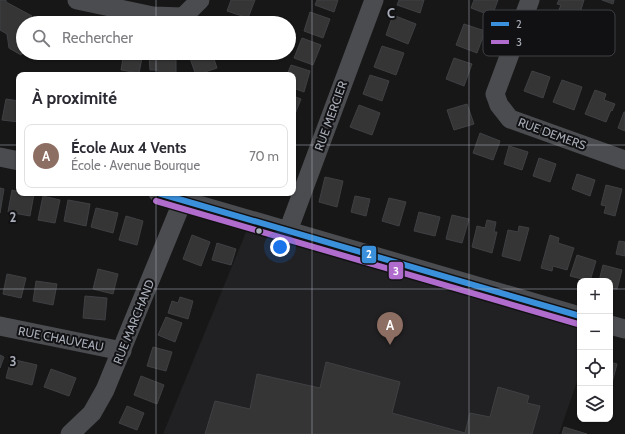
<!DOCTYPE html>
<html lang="fr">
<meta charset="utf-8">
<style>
:root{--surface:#fff;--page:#f7f7f7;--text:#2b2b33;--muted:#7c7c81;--line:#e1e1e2;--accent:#d93025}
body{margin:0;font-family:Cabin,sans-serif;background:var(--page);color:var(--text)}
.controls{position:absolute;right:12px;bottom:12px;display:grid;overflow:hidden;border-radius:8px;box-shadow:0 1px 3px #0004}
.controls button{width:36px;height:36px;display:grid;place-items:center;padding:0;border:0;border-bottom:1px solid var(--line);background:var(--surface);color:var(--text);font:20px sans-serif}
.you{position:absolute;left:280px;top:247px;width:14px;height:14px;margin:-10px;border:3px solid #fff;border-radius:50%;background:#1a73e8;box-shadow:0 0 0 6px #1a73e833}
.badge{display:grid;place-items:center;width:26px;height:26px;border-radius:50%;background:var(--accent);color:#fff;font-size:13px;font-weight:700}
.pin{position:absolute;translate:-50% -33px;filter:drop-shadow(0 1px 2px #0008)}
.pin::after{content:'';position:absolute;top:21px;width:14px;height:12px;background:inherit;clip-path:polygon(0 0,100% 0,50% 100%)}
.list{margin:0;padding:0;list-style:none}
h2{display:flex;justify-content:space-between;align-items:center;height:52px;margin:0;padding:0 16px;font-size:17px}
h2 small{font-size:13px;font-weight:400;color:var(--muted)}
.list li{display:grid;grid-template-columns:26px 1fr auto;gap:12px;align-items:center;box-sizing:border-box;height:64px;margin:0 8px 8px;padding:0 8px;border:1px solid var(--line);border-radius:8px}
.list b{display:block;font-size:15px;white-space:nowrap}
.list p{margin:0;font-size:13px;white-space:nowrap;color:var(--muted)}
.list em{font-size:13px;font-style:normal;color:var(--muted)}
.icon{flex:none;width:22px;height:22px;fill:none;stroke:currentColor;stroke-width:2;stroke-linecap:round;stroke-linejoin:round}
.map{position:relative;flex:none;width:625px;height:434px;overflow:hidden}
.search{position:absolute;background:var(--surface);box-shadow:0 1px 3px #0004;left:16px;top:16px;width:280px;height:44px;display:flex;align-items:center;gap:10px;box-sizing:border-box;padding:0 14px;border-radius:22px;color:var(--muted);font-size:15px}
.panel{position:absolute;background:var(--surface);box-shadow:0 1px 3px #0004;left:16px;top:72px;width:280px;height:124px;border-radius:8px}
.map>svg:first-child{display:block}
.built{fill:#212123}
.building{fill:#353536;stroke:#3f4043}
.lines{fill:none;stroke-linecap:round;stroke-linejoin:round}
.minor{stroke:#4b4c50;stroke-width:19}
.bus-1-casing{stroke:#111113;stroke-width:9}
.bus-2-casing{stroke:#111113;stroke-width:9}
.bus-1{stroke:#3a90db;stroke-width:6}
.bus-2{stroke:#b06ccc;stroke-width:6}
.grid{fill:none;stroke:#a8adb8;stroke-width:1;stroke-opacity:0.55}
.bus-dot{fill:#a8adb8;stroke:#111113;stroke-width:1.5}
.labels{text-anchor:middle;stroke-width:4;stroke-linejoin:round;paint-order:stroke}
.street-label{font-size:12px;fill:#a8adb8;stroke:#111113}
.key{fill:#111113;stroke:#3e4045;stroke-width:1}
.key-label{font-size:11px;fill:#a8adb8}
.grid-label{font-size:13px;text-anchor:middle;font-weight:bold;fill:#a8adb8;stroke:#111113;stroke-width:4;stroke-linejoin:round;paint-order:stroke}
.line-badge{stroke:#111113;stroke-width:1.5}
.badge-label{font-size:11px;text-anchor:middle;font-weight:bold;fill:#fff}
</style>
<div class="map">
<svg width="625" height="434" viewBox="0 0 625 434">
<rect width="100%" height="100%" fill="#171717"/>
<polygon class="built" points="251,220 580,316 580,373 559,434 163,434"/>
<g class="building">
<polygon points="0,0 6,0 6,2 32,16 28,23 23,23 23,52 21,55 9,48 7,34 0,30"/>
<polygon points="231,0 255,0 248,18 227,11"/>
<polygon points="317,0 338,0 334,12 315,5"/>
<polygon points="399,0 424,0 420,13 397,5"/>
<polygon points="474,0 498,0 492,16 471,8"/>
<polygon points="559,0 584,0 578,19 558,12 561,5 557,4"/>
<polygon points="602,0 614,0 613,4"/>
<polygon points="310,12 330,19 323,38 304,31"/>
<polygon points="393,15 416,24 408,44 386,35"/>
<polygon points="464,24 485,31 477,53 456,45"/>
<polygon points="302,38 321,45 313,65 294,58"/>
<polygon points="382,46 404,53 396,75 374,67"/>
<polygon points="71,53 98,53 97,56 89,54 89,58 70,54"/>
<polygon points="114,53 143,53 139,73 121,70 123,58 113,56"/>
<polygon points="165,53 176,53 176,73 158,74 158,70 150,70 149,54"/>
<polygon points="188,53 212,53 217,68 196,75"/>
<polygon points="454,58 472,64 464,86 446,79"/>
<polygon points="291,65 310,71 304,92 293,88 293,75 287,75"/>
<polygon points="532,71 550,77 543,98 524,91"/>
<polygon points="370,75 389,81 382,101 363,94"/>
<polygon points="562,80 582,87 574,110 553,102"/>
<polygon points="595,90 606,94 604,100 615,104 612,111 611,110 606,122 585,114"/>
<polygon points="293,96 301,99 293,119"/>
<polygon points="6,99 19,101 19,122 2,120"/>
<polygon points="467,104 474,124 454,130 447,110"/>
<polygon points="359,105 380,113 372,135 350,127"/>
<polygon points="624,112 625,112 625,131 618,128"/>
<polygon points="480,133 500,141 493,160 473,153"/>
<polygon points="509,146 528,152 522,170 504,164"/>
<polygon points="539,158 556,164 550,182 533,176"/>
<polygon points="577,174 595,180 590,196 572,189"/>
<polygon points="325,177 343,181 337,207 319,202"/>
<polygon points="606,185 622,189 615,216 604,213 606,206 601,205"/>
<polygon points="0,188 4,189 0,213"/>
<polygon points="12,190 19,192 19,193 34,194 30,216 8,212"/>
<polygon points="43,196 60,200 55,223 38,220"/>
<polygon points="355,196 370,199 366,216 351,212"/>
<polygon points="389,198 406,202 399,226 382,221"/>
<polygon points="68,200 90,204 86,226 64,221"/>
<polygon points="96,208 118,213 113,233 91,227"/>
<polygon points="419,212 440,217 435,236 414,231"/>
<polygon points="452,215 469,219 462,243 446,239"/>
<polygon points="126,216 143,221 137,245 119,240"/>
<polygon points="487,220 496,222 494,232 497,232 492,253 472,247 477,226 485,228"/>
<polygon points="519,226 529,228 520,261 502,256 508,230 518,232"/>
<polygon points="192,235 210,242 201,266 183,259"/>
<polygon points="550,235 559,238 558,243 574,248 567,270 553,266 552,271 541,268"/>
<polygon points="619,241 625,242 625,256 616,254"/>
<polygon points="217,243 236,249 231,265 212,260"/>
<polygon points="577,255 596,261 590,281 570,276"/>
<polygon points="603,265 622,270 617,289 610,288 610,281 599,281"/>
<polygon points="98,269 118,274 113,294 93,289"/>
<polygon points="7,274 26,278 21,298 3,294"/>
<polygon points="36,281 57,284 53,305 33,301"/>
<polygon points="85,296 107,298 105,320 83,318"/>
<polygon points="180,297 193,301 188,319 168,313 172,301 178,303"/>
<polygon points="166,317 182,323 175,342 158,335"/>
<polygon points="153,347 172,352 166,371 147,366"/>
<polygon points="0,355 4,357 0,368"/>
<polygon points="11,359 37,365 32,385 6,378"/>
<polygon points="326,362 400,382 392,413 465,433 470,413 490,417 498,387 529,396 527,403 540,406 532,434 205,434 215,401 250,409 257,374 320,388"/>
<polygon points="610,362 617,364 612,383 610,382"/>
<polygon points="51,369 76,378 69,396 44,387"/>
<polygon points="141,376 164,385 157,404 134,395"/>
<polygon points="127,406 144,413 137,430 119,423"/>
<polygon points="564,427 587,434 562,434"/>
</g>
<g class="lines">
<g class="minor">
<polyline points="77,0 153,16 183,17 200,0"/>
<polyline points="530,0 495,94 499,105 510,119 625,160"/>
<polyline points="0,157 19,161"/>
<polyline points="158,193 580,316"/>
<polyline points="288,231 374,0"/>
<polyline points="610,325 625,329"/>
<polyline points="0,326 122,351"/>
<polyline points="70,434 92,413 105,390 183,200"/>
</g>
<defs>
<polyline id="bus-1" points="158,193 580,316"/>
<polyline id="bus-2" points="156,201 578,324"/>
</defs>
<use href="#bus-1" class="bus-1-casing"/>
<use href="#bus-2" class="bus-2-casing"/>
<use href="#bus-1" class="bus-1"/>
<use href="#bus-2" class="bus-2"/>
</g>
<path class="grid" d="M 156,0 L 156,23M 312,0 L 312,434M 469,0 L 469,434M 156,53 L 156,75M 0,145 L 19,145M 293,145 L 625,145M 156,193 L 156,434M 0,289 L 580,289M 610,289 L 625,289"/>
<circle class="bus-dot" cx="259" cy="231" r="3.5"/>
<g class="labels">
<g class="street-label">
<text transform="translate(331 116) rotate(-70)" y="4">RUE MERCIER</text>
<text transform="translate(552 134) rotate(20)" y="4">RUE DEMERS</text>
<text transform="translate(134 322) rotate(-68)" y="4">RUE MARCHAND</text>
<text transform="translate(61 339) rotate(11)" y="4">RUE CHAUVEAU</text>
</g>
</g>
<rect x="483" y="10" width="132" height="46" rx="6" class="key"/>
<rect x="491" y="22" width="18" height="4" fill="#3a90db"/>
<rect x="491" y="40" width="18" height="4" fill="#b06ccc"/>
<g class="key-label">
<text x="516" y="28">2</text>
<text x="516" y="46">3</text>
</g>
<g class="grid-label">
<text x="391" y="18">C</text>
<text x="13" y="222">2</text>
<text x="13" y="366">3</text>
</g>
<g class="line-badge">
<rect x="361" y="245" width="16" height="19" rx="4" fill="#3a90db"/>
<rect x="388" y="261" width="16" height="19" rx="4" fill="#b06ccc"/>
</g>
<g class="badge-label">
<text x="369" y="258">2</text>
<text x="396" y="275">3</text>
</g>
</svg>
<div class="controls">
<button>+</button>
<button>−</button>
<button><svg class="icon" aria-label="locate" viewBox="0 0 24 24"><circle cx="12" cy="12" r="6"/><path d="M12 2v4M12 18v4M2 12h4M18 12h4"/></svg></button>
<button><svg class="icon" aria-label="layers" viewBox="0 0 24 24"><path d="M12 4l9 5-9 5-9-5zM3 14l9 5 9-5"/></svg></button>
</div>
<div class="you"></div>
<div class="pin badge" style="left:390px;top:345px;background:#8d6e63">A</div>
<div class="search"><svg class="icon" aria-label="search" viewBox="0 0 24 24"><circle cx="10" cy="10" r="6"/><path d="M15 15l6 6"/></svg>Rechercher</div>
<section class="panel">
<h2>À proximité<small></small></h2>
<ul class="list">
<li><span class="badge" style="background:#8d6e63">A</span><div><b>École Aux 4 Vents</b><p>École · Avenue Bourque</p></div><em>70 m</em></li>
</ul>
</section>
</div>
